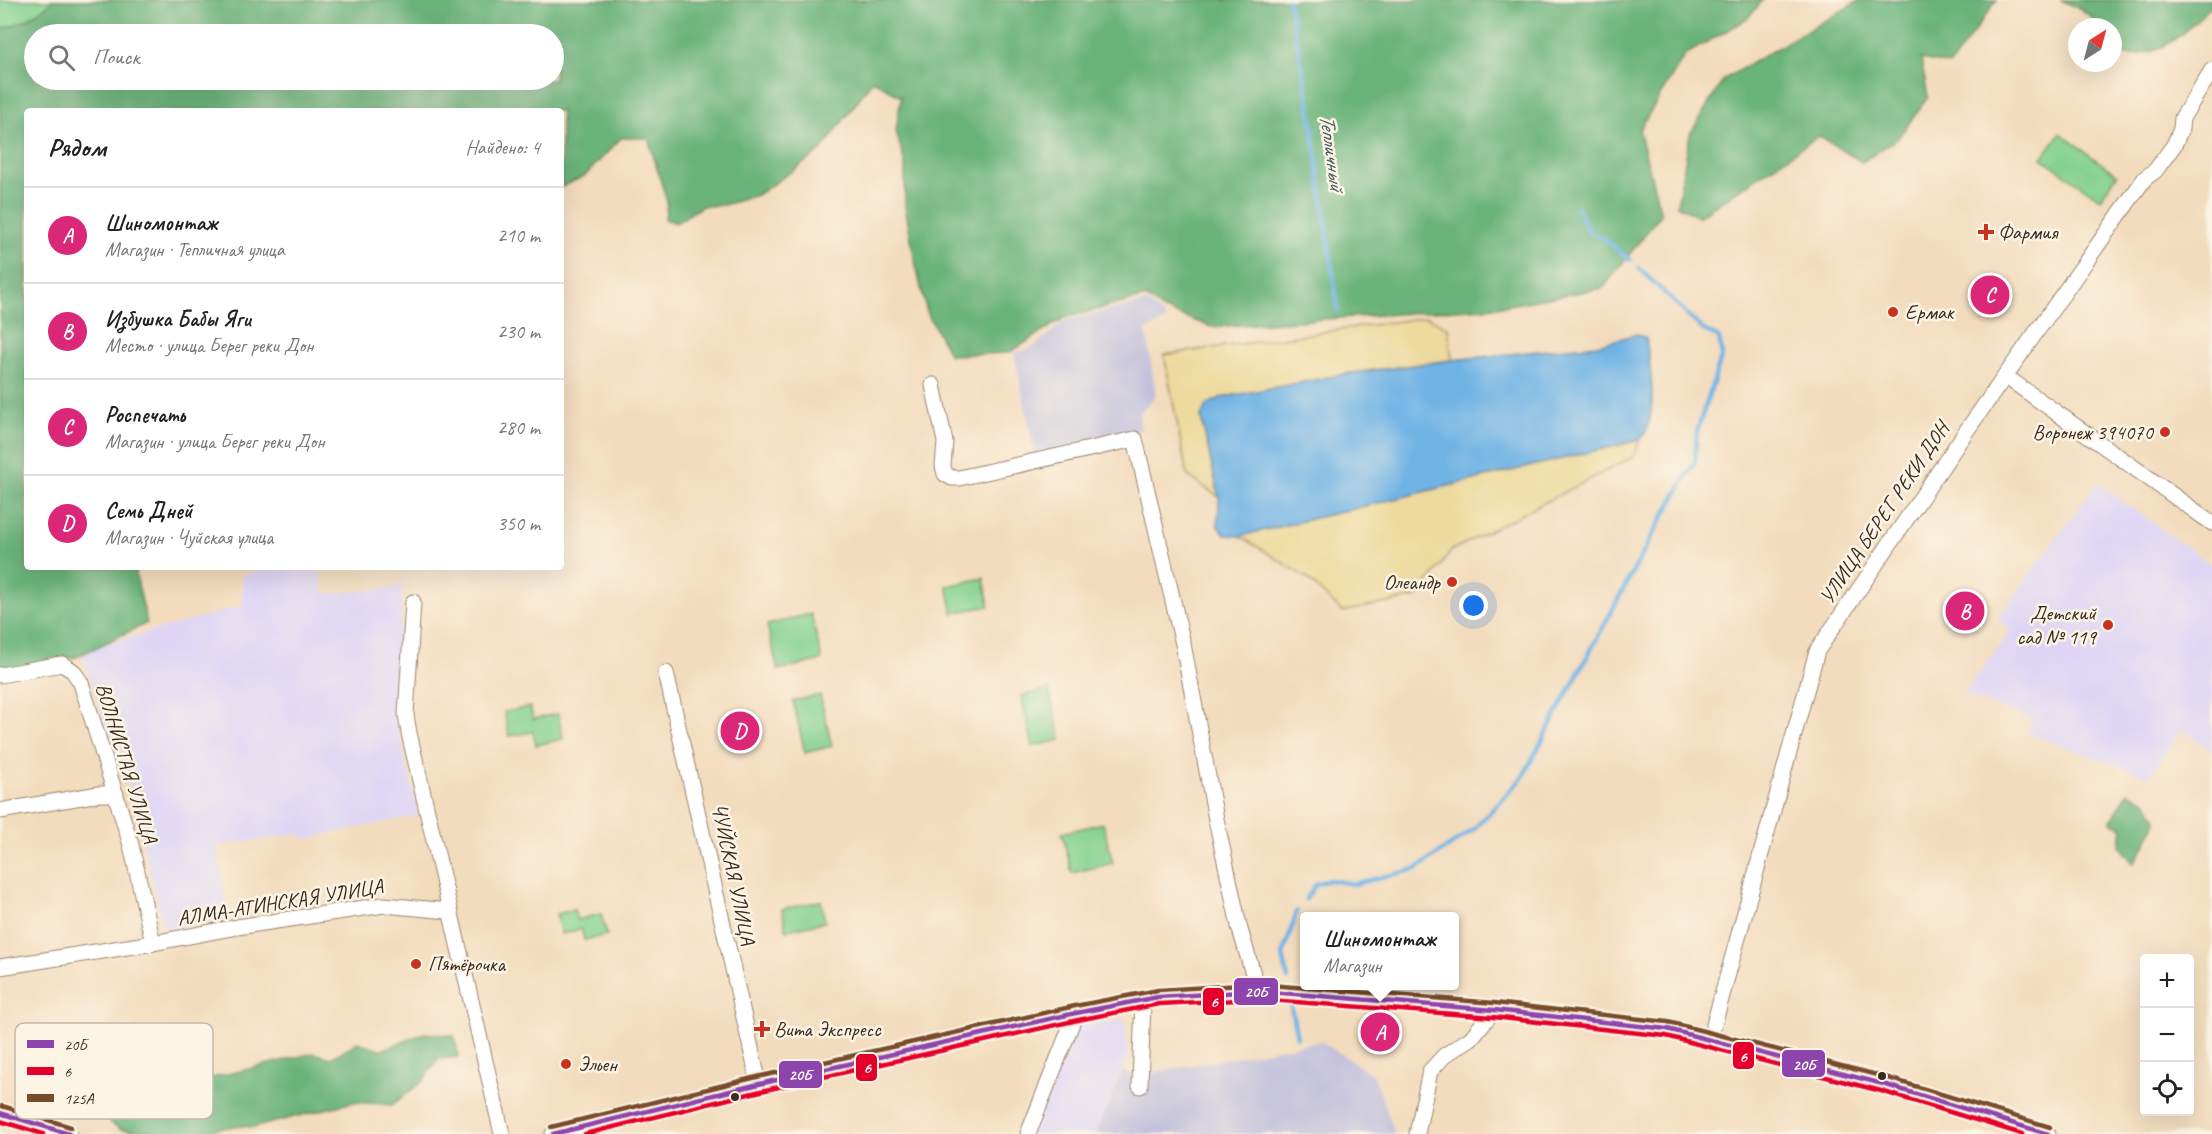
<!DOCTYPE html>
<html lang="ru">
<meta charset="utf-8">
<style>
:root{--surface:#fff;--page:#f6f6f6;--text:#222;--muted:#767676;--line:#e0e0e0;--accent:#db2777}
body{margin:0;font-family:Caveat,sans-serif;background:var(--page);color:var(--text)}
.controls{position:absolute;right:18px;bottom:18px;display:grid;overflow:hidden;border-radius:6px;box-shadow:0 6px 24px #0002}
.controls button{width:54px;height:54px;display:grid;place-items:center;padding:0;border:0;border-bottom:2px solid var(--line);background:var(--surface);color:var(--text);font:30px sans-serif}
.compass{position:absolute;left:2068px;top:18px;width:54px;height:54px;border-radius:50%;background:var(--surface);box-shadow:0 6px 24px #0002;rotate:36deg}
.you{position:absolute;left:1474px;top:606px;width:21px;height:21px;margin:-15px;border:4px solid #fff;border-radius:50%;background:#1a73e8;box-shadow:0 0 0 9px #1a73e833}
.badge{display:grid;place-items:center;width:39px;height:39px;border-radius:50%;background:var(--accent);color:#fff;font-size:20px;font-weight:700}
.pin{position:absolute;translate:-50% -50%;border:3px solid #fff;box-shadow:0 2px 6px #0006}
.popup{position:absolute;left:1300px;top:912px;width:159px;height:78px;box-sizing:border-box;display:grid;place-content:center;border-radius:6px;background:var(--surface);filter:drop-shadow(0 2px 4px #0005);font-size:20px;white-space:nowrap;color:var(--muted)}
.popup b{font-size:22px;color:var(--text)}
.popup::after{content:'';position:absolute;left:50%;top:100%;margin-left:-12px;border:12px solid transparent;border-top-color:var(--surface)}
.list{margin:0;padding:0;list-style:none}
h2{display:flex;justify-content:space-between;align-items:center;height:78px;margin:0;padding:0 24px;font-size:26px}
h2 small{font-size:20px;font-weight:400;color:var(--muted)}
.list li{display:grid;grid-template-columns:39px 1fr auto;gap:18px;align-items:center;box-sizing:border-box;height:96px;padding:0 24px;border-top:2px solid var(--line)}
.list b{display:block;font-size:22px;white-space:nowrap}
.list p{margin:0;font-size:20px;white-space:nowrap;color:var(--muted)}
.list em{font-size:20px;font-style:normal;color:var(--muted)}
.icon{flex:none;width:33px;height:33px;fill:none;stroke:currentColor;stroke-width:2;stroke-linecap:round;stroke-linejoin:round}
.map{position:relative;flex:none;width:2212px;height:1134px;overflow:hidden}
.search{position:absolute;background:var(--surface);box-shadow:0 6px 24px #0002;left:24px;top:24px;width:540px;height:66px;display:flex;align-items:center;gap:15px;box-sizing:border-box;padding:0 21px;border-radius:33px;color:var(--muted);font-size:22px}
.panel{position:absolute;background:var(--surface);box-shadow:0 6px 24px #0002;left:24px;top:108px;width:540px;height:462px;border-radius:6px}
.map>svg:first-child{display:block}
.built{fill:#ded5f5}
.industrial{fill:#c3c1db}
.green{fill:#83d190;stroke:#5f7e57;stroke-width:1.5}
.forest{fill:#6ab37a;stroke:#526e4c;stroke-width:1.5;fill-rule:evenodd}
.sand{fill:#eeda9e;stroke:#94825e;stroke-width:1.5}
.water{fill:#6fb3e5;stroke:#556e82;stroke-width:1.5}
.lines{fill:none;stroke-linecap:round;stroke-linejoin:round}
.stream{stroke:#6fb3e5;stroke-width:4.5}
.minor-casing{stroke:#97836e;stroke-width:17}
.minor{stroke:#fff;stroke-width:15}
.bus-1-casing{stroke:#fcf5e5;stroke-width:9}
.bus-2-casing{stroke:#fcf5e5;stroke-width:9}
.bus-3-casing{stroke:#fcf5e5;stroke-width:9}
.bus-1{stroke:#8e44ad;stroke-width:4.5}
.bus-2{stroke:#e4002b;stroke-width:4.5}
.bus-3{stroke:#7a4b2a;stroke-width:4.5}
.poi-dot{fill:#c8321e;stroke:#fcf5e5;stroke-width:2}
.bus-dot{fill:#3b2a1e;stroke:#fcf5e5;stroke-width:2}
.labels{text-anchor:middle;stroke-width:5;stroke-linejoin:round;paint-order:stroke}
.poi-label{font-size:21px;fill:#3b2a1e;stroke:#fcf5e5;text-anchor:start}
.street-label{font-size:21px;fill:#3b2a1e;stroke:#fcf5e5}
.water-label{font-size:22px;font-style:italic;fill:#4d5a64;stroke:#fcf5e5}
.key{fill:#fcf5e5;stroke:#c2b8a9;stroke-width:1.5}
.key-label{font-size:16px;fill:#3b2a1e}
.line-badge{stroke:#fcf5e5;stroke-width:2}
.badge-label{font-size:16px;text-anchor:middle;font-weight:bold;fill:#fff}
</style>
<div class="map">
<svg width="2212" height="1134" viewBox="0 0 2212 1134">
<rect width="100%" height="100%" fill="#fcf5e5"/>
<filter id="ink" filterUnits="userSpaceOnUse"><feTurbulence type="fractalNoise" baseFrequency=".0167" numOctaves="2"/><feDisplacementMap in="SourceGraphic" scale="12" xChannelSelector="R" yChannelSelector="G"/><feConvolveMatrix kernelMatrix="1 2 1 2 8 2 1 2 1" color-interpolation-filters="sRGB"/></filter>
<filter id="wash" filterUnits="userSpaceOnUse"><feTurbulence type="fractalNoise" baseFrequency=".008" numOctaves="4" result="noise"/><feDisplacementMap in="SourceGraphic" scale="24" xChannelSelector="R" yChannelSelector="G"/><feGaussianBlur stdDeviation="1.35" result="paint"/><feColorMatrix in="noise" values="0 0 0 0 0 0 0 0 0 0 0 0 0 0 0 0 0 1.4 0 .05"/><feComposite in="paint" operator="in"/></filter>
<g filter="url(#wash)">
<rect width="100%" height="100%" fill="#f3dcbd"/>
<g class="built">
<polygon points="2097,483 2212,565 2212,751 2181,729 2149,777 2027,733 2032,719 1962,695 2011,631 1997,619"/>
<polygon points="282,567 319,567 325,594 393,588 403,582 394,713 419,815 306,839 297,834 217,846 229,920 164,929 129,782 121,780 82,651 242,606 243,575"/>
<polygon points="1125,1020 1128,1057 1096,1134 1030,1134 1076,1024"/>
</g>
<g class="industrial">
<polygon points="1147,302 1160,312 1167,320 1146,331 1156,395 1139,414 1141,430 1035,454 1014,353 1032,348 1066,320"/>
<polygon points="1321,1041 1374,1076 1395,1134 1096,1134 1123,1071 1134,1076 1146,1074"/>
</g>
<g class="green">
<polygon points="0,0 55,0 27,20 0,30"/>
<polygon points="2060,133 2117,175 2100,199 2042,158"/>
<polygon points="984,578 989,606 953,613 947,586"/>
<polygon points="811,614 822,660 778,670 767,625"/>
<polygon points="1049,689 1061,740 1033,746 1021,696"/>
<polygon points="820,695 832,746 805,753 793,701"/>
<polygon points="530,707 533,719 558,714 563,739 536,745 533,732 509,736 504,712"/>
<polygon points="1103,823 1113,863 1072,873 1062,833"/>
<polygon points="821,901 825,922 786,930 782,909"/>
<polygon points="574,910 577,920 601,914 607,935 584,940 581,929 561,934 556,914"/>
</g>
<g class="forest">
<path d="M 55,0 L 1763,0 L 1747,19 L 1685,55 L 1639,130 L 1661,214 L 1603,288 L 1497,307 L 1212,327 L 1162,309 L 1146,297 L 1064,318 L 1009,353 L 950,355 L 927,313 L 917,271 L 905,206 L 905,164 L 896,131 L 901,97 L 873,80 L 821,151 L 757,195 L 724,205 L 702,206 L 676,223 L 665,219 L 667,202 L 648,138 L 621,138 L 585,176 L 561,187 L 561,111 L 27,111 L 27,567 L 144,567 L 135,571 L 147,623 L 76,657 L 0,674 L 0,30 L 27,20 ZM 34,34 L 554,34 L 554,80 L 34,80 Z"/>
<polygon points="1860,0 1997,0 1950,65 1921,59 1928,97 1898,138 1862,162 1819,136 1698,217 1677,205 1690,134 1724,79"/>
<path d="M 2060,0 L 2212,0 L 2212,5 C 2189,28 2165,55 2131,55 C 2124,55 2119,56 2113,51 L 2113,27 L 2094,27 L 2093,19 L 2081,9 Z"/>
<polygon points="2128,792 2147,802 2157,819 2146,844 2134,864 2120,847 2123,828 2111,822"/>
<polygon points="425,1033 454,1036 459,1057 438,1059 423,1081 392,1105 353,1102 256,1127 235,1126 185,1134 120,1129 110,1122 108,1103 314,1053 331,1058 358,1042 382,1050"/>
</g>
<g class="sand">
<polygon points="1427,317 1448,328 1452,360 1345,374 1220,398 1207,405 1201,417 1219,497 1187,475 1164,355"/>
<polygon points="1640,440 1633,457 1452,550 1417,597 1342,612 1306,577 1240,536"/>
</g>
<path class="water" d="M 1637,334 L 1646,338 C 1650,366 1660,417 1640,440 L 1240,536 L 1226,535 L 1218,527 L 1219,497 L 1201,417 L 1207,405 L 1220,398 L 1345,374 L 1452,360 L 1597,345 Z"/>
<g class="lines">
<g class="stream">
<polyline points="1288,0 1309,102 1338,310"/>
<polyline points="1577,206 1589,232 1605,239 1630,260"/>
<polyline points="1306,899 1316,884 1329,880 1354,884 1416,869 1474,829 1522,778 1652,536 1695,462 1697,431 1722,355 1719,338 1702,329 1639,268"/>
<polyline points="1288,979 1283,955 1297,911"/>
<polyline points="1291,1007 1297,1037"/>
</g>
</g>
</g>
<g filter="url(#ink)">
<g class="lines">
<defs>
<g id="minor">
<polyline points="2005,376 2212,523"/>
<polyline points="933,385 945,442 943,466 945,474 952,478 959,478 1135,439 1183,644 1216,819 1239,926 1258,991"/>
<polyline points="413,602 406,715 409,733 502,1134"/>
<polyline points="666,673 759,1084"/>
<polyline points="0,675 62,664 73,671 81,683 131,845 153,943"/>
<polyline points="0,811 99,794 116,794"/>
<polyline points="0,967 153,943 237,927 384,905 449,911"/>
<polyline points="1710,1039 1817,651 1967,430 2145,178 2155,171 2174,145 2181,129 2182,118 2212,70"/>
<polyline points="1140,1086 1143,1000"/>
<polyline points="0,1113 69,1134"/>
<polyline points="553,1134 759,1084 1076,1013 1158,997 1258,991 1494,1010 1667,1029 1883,1084 2048,1134"/>
<polyline points="1028,1134 1076,1013"/>
<polyline points="1417,1134 1430,1071 1445,1055 1471,1038 1494,1010"/>
</g>
</defs>
<use href="#minor" class="minor-casing"/>
<use href="#minor" class="minor"/>
<defs>
<g id="bus-1">
<polyline points="0,1113 69,1134"/>
<polyline points="553,1134 759,1084 1076,1013 1158,997 1258,991 1494,1010 1667,1029 1883,1084 2048,1134"/>
</g>
<g id="bus-2">
<polyline points="0,1121 43,1134"/>
<polyline points="585,1134 761,1091 1078,1020 1159,1004 1258,999 1493,1017 1666,1036 1881,1091 2022,1134"/>
</g>
<g id="bus-3">
<polyline points="2,1106 71,1127"/>
<polyline points="551,1127 757,1077 1075,1006 1158,990 1258,984 1495,1003 1668,1022 1885,1077 2050,1127"/>
</g>
</defs>
<use href="#bus-1" class="bus-1-casing"/>
<use href="#bus-2" class="bus-2-casing"/>
<use href="#bus-3" class="bus-3-casing"/>
<use href="#bus-1" class="bus-1"/>
<use href="#bus-2" class="bus-2"/>
<use href="#bus-3" class="bus-3"/>
</g>
</g>
<g class="poi-dot">
<path d="M1983 223h6v6h6v6h-6v6h-6v-6h-6v-6h6z"/>
<circle cx="1893" cy="312" r="6"/>
<circle cx="2165" cy="432" r="6"/>
<circle cx="1452" cy="582" r="6"/>
<circle cx="2108" cy="625" r="6"/>
<circle cx="416" cy="964" r="6"/>
<path d="M759 1020h6v6h6v6h-6v6h-6v-6h-6v-6h6z"/>
<circle cx="566" cy="1064" r="6"/>
</g>
<g class="bus-dot">
<circle cx="1882" cy="1076" r="5"/>
<circle cx="735" cy="1097" r="5"/>
</g>
<g class="labels">
<g class="poi-label">
<text x="1998" y="239">Фармия</text>
<text x="1905" y="319">Ермак</text>
<text x="2153" y="439" text-anchor="end">Воронеж 394070</text>
<text x="1440" y="589" text-anchor="end">Олеандр</text>
<text x="2096" y="620" text-anchor="end">Детский<tspan x="2096" dy="24">сад № 119</tspan></text>
<text x="428" y="971">Пятёрочка</text>
<text x="774" y="1036">Вита Экспресс</text>
<text x="578" y="1071">Эльен</text>
</g>
<g class="street-label">
<text transform="translate(1884 513) rotate(-56)" y="7">УЛИЦА БЕРЕГ РЕКИ ДОН</text>
<text transform="translate(127 763) rotate(73)" y="7">ВОЛНИСТАЯ УЛИЦА</text>
<text transform="translate(734 874) rotate(78)" y="7">ЧУЙСКАЯ УЛИЦА</text>
<text transform="translate(280 902) rotate(-9)" y="7">АЛМА-АТИНСКАЯ УЛИЦА</text>
</g>
<g class="water-label">
<text transform="translate(1333 152) rotate(82)" y="8">Тепличный</text>
</g>
</g>
<rect x="15" y="1023" width="198" height="96" rx="9" class="key"/>
<rect x="27" y="1040" width="27" height="8" fill="#8e44ad"/>
<rect x="27" y="1067" width="27" height="8" fill="#e4002b"/>
<rect x="27" y="1094" width="27" height="8" fill="#7a4b2a"/>
<g class="key-label">
<text x="64" y="1050">20Б</text>
<text x="64" y="1077">6</text>
<text x="64" y="1104">125А</text>
</g>
<g class="line-badge">
<rect x="1233" y="977" width="46" height="29" rx="6" fill="#8e44ad"/>
<rect x="1202" y="987" width="23" height="29" rx="6" fill="#e4002b"/>
<rect x="1732" y="1041" width="23" height="29" rx="6" fill="#e4002b"/>
<rect x="1781" y="1049" width="45" height="29" rx="6" fill="#8e44ad"/>
<rect x="855" y="1053" width="23" height="29" rx="6" fill="#e4002b"/>
<rect x="778" y="1060" width="45" height="29" rx="6" fill="#8e44ad"/>
</g>
<g class="badge-label">
<text x="1256" y="997">20Б</text>
<text x="1214" y="1007">6</text>
<text x="1743" y="1062">6</text>
<text x="1804" y="1070">20Б</text>
<text x="867" y="1073">6</text>
<text x="800" y="1080">20Б</text>
</g>
</svg>
<div class="controls">
<button>+</button>
<button>−</button>
<button><svg class="icon" aria-label="locate" viewBox="0 0 24 24"><circle cx="12" cy="12" r="6"/><path d="M12 2v4M12 18v4M2 12h4M18 12h4"/></svg></button>
</div>
<svg class="compass" viewBox="-18 -18 36 36"><path d="M0-13l5 13h-10z" fill="#e53935"/><path d="M0 13l5-13h-10z" fill="#767676"/></svg>
<div class="you"></div>
<div class="pin badge" style="left:1380px;top:1032px">A</div>
<div class="popup"><b>Шиномонтаж</b>Магазин</div>
<div class="pin badge" style="left:1965px;top:611px">B</div>
<div class="pin badge" style="left:1990px;top:295px">C</div>
<div class="pin badge" style="left:740px;top:731px">D</div>
<div class="search"><svg class="icon" aria-label="search" viewBox="0 0 24 24"><circle cx="10" cy="10" r="6"/><path d="M15 15l6 6"/></svg>Поиск</div>
<section class="panel">
<h2>Рядом<small>Найдено: 4</small></h2>
<ul class="list">
<li><span class="badge">A</span><div><b>Шиномонтаж</b><p>Магазин · Тепличная улица</p></div><em>210 m</em></li>
<li><span class="badge">B</span><div><b>Избушка Бабы Яги</b><p>Место · улица Берег реки Дон</p></div><em>230 m</em></li>
<li><span class="badge">C</span><div><b>Роспечать</b><p>Магазин · улица Берег реки Дон</p></div><em>280 m</em></li>
<li><span class="badge">D</span><div><b>Семь Дней</b><p>Магазин · Чуйская улица</p></div><em>350 m</em></li>
</ul>
</section>
</div>
